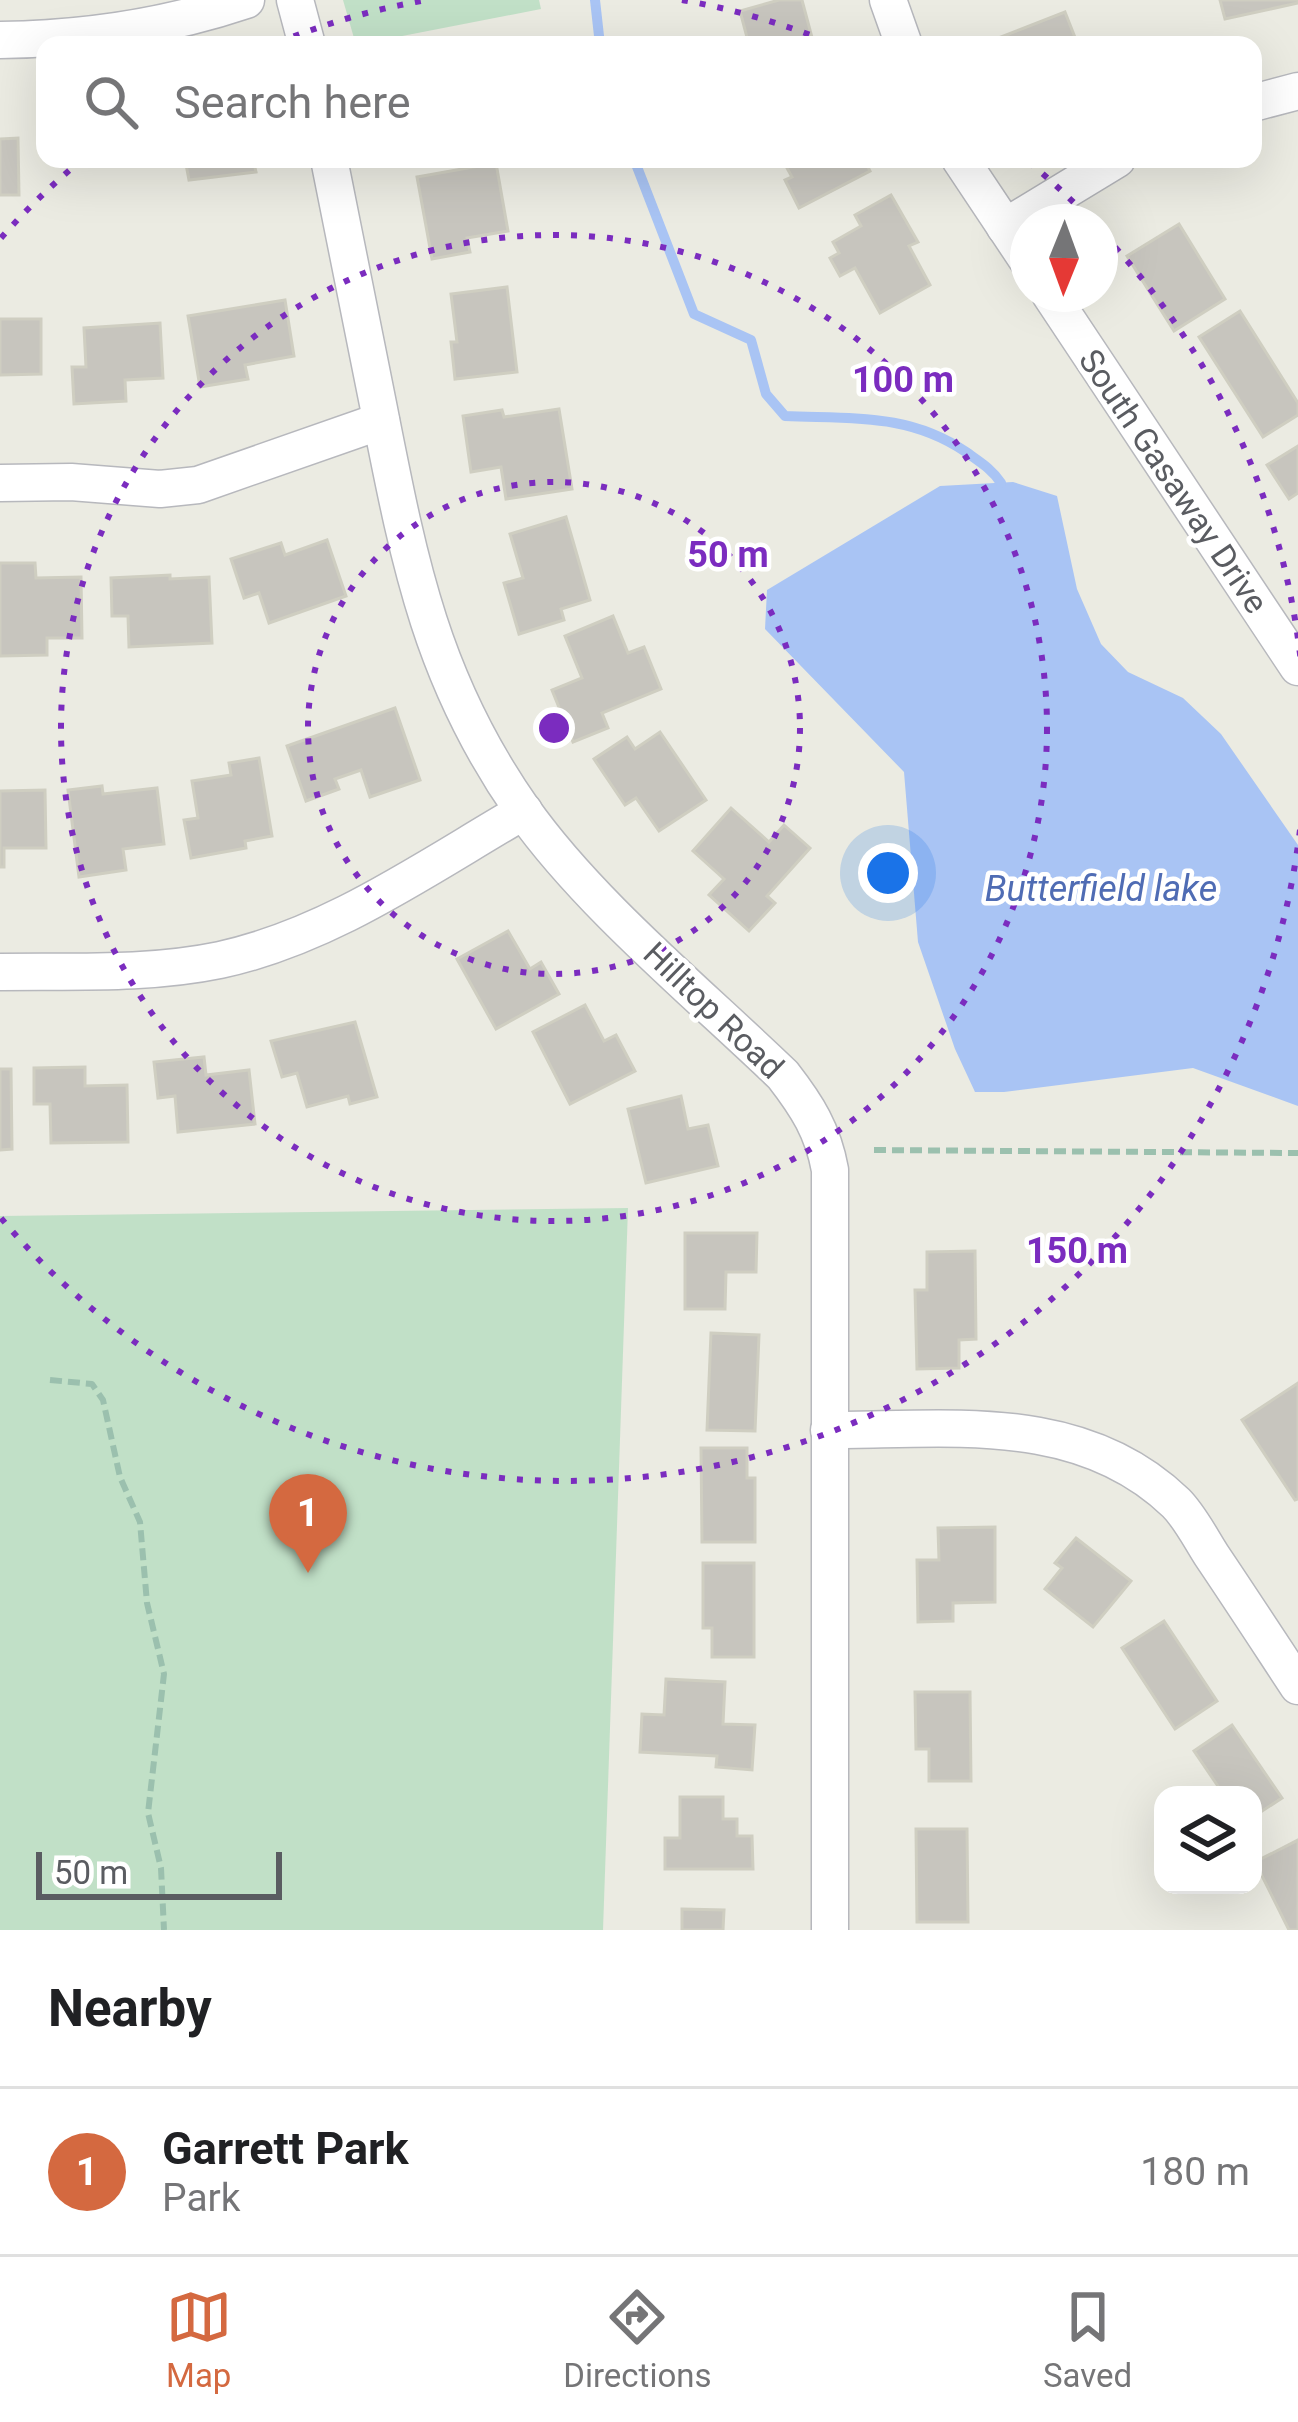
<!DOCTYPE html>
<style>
:root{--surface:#fff;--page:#f6f6f6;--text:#202124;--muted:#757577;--line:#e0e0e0;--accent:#d46940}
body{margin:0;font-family:Roboto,sans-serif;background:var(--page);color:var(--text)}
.controls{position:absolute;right:36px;bottom:36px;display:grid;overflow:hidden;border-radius:24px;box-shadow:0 12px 48px #0002}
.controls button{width:108px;height:108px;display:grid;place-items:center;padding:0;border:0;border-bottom:3px solid var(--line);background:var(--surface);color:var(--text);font:60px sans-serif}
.compass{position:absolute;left:1010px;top:204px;width:108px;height:108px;border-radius:50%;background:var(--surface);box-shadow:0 12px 48px #0002;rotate:181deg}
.scale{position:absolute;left:36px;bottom:30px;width:246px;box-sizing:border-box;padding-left:12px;border:6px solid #5a5c61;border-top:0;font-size:33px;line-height:42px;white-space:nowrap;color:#5a5c61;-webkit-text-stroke:9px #fff;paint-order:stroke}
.you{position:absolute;left:888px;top:873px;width:42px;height:42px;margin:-30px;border:9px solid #fff;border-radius:50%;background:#1a73e8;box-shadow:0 0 0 18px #1a73e833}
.badge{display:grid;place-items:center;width:78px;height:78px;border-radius:50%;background:var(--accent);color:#fff;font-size:39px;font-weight:700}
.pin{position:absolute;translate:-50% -99px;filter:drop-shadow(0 3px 6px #0008)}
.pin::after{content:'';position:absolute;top:63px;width:42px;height:36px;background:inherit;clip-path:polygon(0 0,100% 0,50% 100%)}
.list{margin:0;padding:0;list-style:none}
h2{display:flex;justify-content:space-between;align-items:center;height:156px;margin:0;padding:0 48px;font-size:51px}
h2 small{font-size:39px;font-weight:400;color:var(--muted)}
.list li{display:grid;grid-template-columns:78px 1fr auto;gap:36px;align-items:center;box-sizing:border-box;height:168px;padding:0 48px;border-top:3px solid var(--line)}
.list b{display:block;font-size:45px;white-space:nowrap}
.list p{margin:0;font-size:39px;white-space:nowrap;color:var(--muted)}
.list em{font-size:39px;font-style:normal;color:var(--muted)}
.icon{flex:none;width:66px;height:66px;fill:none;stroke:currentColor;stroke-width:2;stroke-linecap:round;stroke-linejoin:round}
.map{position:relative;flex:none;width:1298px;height:1930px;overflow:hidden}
.search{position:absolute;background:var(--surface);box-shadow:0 12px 48px #0002;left:36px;right:36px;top:36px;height:132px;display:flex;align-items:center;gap:30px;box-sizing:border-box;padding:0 42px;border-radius:24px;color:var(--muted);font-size:45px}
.sheet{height:324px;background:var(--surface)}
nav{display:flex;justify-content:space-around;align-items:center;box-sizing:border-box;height:168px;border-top:3px solid var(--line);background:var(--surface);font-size:33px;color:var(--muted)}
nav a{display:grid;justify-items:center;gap:6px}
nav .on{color:var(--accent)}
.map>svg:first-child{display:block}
.green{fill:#c1e0c7}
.water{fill:#a9c4f4}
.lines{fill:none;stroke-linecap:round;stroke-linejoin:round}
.stream{stroke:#a9c4f4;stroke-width:10}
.building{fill:#c7c5be;stroke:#cfcec1;stroke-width:3}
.street-casing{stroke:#b7b8bd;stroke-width:39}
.path{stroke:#9bc0ae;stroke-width:6;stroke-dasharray:12 6;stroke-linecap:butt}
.street{stroke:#fff;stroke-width:36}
.ring{fill:none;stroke:#7b2cbf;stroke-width:6;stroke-dasharray:6 12}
.labels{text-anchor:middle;stroke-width:9;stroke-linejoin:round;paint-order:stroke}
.street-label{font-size:33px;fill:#5a5c61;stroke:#fff}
.water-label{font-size:36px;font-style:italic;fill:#4f6cb4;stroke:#fff}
.centre{fill:#7b2cbf;stroke:#fff;stroke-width:6}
.ring-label{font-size:36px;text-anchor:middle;font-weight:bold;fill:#7b2cbf;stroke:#fff;stroke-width:9;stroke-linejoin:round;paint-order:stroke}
</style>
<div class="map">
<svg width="1298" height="1930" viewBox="0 0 1298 1930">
<rect width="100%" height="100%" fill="#ebebe2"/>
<g class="green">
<polygon points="343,0 539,0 541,9 356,45"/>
<polygon points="628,1208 603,1930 0,1930 0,1216"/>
</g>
<polygon class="water" points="1013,482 1057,496 1077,589 1101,644 1128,672 1183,698 1221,734 1298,845 1298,1106 1193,1068 1004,1092 975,1092 955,1049 918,942 904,772 765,629 767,590 940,486"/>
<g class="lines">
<g class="stream">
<polyline points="595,0 600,45"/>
<path d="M 634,159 L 694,314 L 751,340 L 766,394 L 785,416 C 852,419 909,413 966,452 C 980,462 992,469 1001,483"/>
</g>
</g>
<g class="building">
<polygon points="779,0 802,0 814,45 749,45 740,11"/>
<polygon points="1220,0 1298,0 1298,3 1225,19"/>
<polygon points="1065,12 1078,45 998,45 996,39"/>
<polygon points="18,138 19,195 0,195 0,139"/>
<polygon points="185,159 253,159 256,172 189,180"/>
<polygon points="782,159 864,159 870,171 799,208 785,180 792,177"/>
<polygon points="496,163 508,231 467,238 470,252 432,259 417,177"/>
<polygon points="891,195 918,242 909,246 930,285 880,313 855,268 840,276 830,258 839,253 833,242 861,226 855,215"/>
<polygon points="1179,224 1225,299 1174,331 1127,256"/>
<polygon points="507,287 517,372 455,379 451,342 457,342 451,294"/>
<polygon points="285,300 294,356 245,365 248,379 200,387 188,316"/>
<polygon points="1240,311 1298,403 1298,415 1263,437 1199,337"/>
<polygon points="0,319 41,319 41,374 0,375"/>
<polygon points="160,323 163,378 125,380 126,401 74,404 72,367 86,367 84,328"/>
<polygon points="559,409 572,489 506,499 501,467 471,472 463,416 502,410 504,417"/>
<polygon points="1298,446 1298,493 1289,499 1267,465"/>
<polygon points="566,517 590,600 561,609 564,620 519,634 504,583 523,578 510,534"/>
<polygon points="327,540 346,596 269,623 259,593 244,598 231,559 281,543 285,555"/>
<polygon points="0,563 35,563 36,578 81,577 82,638 47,638 47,655 0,656"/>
<polygon points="170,575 170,579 209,577 212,643 129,647 128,616 112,616 111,578"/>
<polygon points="613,616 628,653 644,647 661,689 602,713 608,728 573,742 552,690 582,678 565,636"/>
<polygon points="395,708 420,780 370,797 361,770 335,779 339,789 306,801 287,746"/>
<polygon points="660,732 706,800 659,831 636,798 625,805 594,759 627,737 635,749"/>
<polygon points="259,758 272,836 245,841 246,848 191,858 184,820 198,818 192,781 231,775 229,763"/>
<polygon points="102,786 103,794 157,788 164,844 123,849 126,870 79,877 68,790"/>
<polygon points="45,790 46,848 4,848 4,867 0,867 0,791"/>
<polygon points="731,808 769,842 784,825 810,848 767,896 775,903 749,931 709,895 724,879 693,851"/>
<polygon points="508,931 530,969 541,962 559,994 496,1029 457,959"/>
<polygon points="585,1005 604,1041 616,1035 635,1071 570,1104 533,1032"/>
<polygon points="355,1022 377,1097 350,1104 348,1096 307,1107 297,1073 282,1077 271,1041"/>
<polygon points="204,1057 206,1075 249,1070 255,1124 178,1132 175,1096 158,1098 154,1062"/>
<polygon points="85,1067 85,1086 127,1085 128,1142 51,1143 50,1104 34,1104 34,1068"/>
<polygon points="0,1069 11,1069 12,1149 0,1150"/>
<polygon points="681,1096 688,1129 708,1125 718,1166 646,1183 628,1109"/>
<polygon points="685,1233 757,1233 756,1272 726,1272 725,1309 685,1309"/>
<polygon points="975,1251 976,1339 959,1340 959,1368 917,1369 915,1290 927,1290 927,1252"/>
<polygon points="711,1333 759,1335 755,1431 707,1430"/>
<polygon points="1298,1383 1298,1499 1295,1500 1242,1420"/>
<polygon points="701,1448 747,1448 747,1478 755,1478 755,1542 702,1542"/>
<polygon points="995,1527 995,1602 953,1603 953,1621 918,1622 917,1560 939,1560 938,1528"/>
<polygon points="1076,1538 1131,1581 1093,1627 1045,1589 1062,1568 1055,1563"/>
<polygon points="703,1563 754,1563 754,1657 712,1657 712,1628 703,1628"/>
<polygon points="1164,1621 1217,1701 1175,1729 1122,1648"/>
<polygon points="666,1679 725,1682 723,1724 755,1725 752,1770 716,1767 717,1756 640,1752 642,1714 664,1715"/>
<polygon points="915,1692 970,1692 971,1781 929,1781 929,1749 916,1749"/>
<polygon points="1232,1725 1282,1798 1253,1817 1253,1795 1224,1795 1194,1751"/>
<polygon points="680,1797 723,1797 723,1819 737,1819 737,1836 752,1836 753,1869 665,1869 665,1838 680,1838"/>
<polygon points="916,1829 967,1829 968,1922 917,1922"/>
<polygon points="1298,1840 1298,1930 1289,1930 1255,1862"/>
<polygon points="682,1909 724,1910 723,1930 682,1930"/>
</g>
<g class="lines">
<defs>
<g id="street">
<polyline points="295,0 307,45"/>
<polyline points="888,0 904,45"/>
<path d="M 0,40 C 84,39 166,27 246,0"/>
<polyline points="1253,103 1298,91"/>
<path d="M 329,159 C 345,243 362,326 379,409 C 409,561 431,679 522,809 C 588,903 699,994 783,1075 C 807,1106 823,1131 830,1170 L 830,1930"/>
<polyline points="960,159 1028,261"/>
<polyline points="1005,227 1117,159"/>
<polyline points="1050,294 1298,667"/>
<polyline points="0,483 71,482 160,489 198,485 381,421"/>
<path d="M 0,972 C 73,971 148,975 220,960 C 331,936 427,867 524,811"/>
<path d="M 829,1430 C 949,1430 1081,1411 1176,1503 C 1190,1517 1201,1539 1212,1556 C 1241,1599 1269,1642 1298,1686"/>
</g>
</defs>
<use href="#street" class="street-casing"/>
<g class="path">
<polyline points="874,1150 1298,1153"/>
<polyline points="50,1380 92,1384 103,1400 120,1477 140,1522 147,1603 164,1674 148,1813 161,1868 164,1930"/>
</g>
<use href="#street" class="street"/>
</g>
<g class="ring">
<circle cx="554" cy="728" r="246"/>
<circle cx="554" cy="728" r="493"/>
<path d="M1 238A739 739 0 0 1 79 162M277 43A739 739 0 0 1 426 0M682 0A739 739 0 0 1 831 43M1029 162A739 739 0 0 1 1090 219M1103 234A739 739 0 1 1 1 1218"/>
</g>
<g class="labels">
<g class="street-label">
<text transform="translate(1174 481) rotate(56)" y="12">South Gasaway Drive</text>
<text transform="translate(714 1010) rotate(44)" y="12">Hilltop Road</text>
</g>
<g class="water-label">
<text x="1101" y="901">Butterfield lake</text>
</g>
</g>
<circle cx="554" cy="728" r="18" class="centre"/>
<g class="ring-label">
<text x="903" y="392">100 m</text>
<text x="728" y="567">50 m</text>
<text x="1077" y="1263">150 m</text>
</g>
</svg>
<div class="controls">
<button><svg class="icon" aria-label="layers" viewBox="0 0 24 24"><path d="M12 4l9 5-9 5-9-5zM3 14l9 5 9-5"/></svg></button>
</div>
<svg class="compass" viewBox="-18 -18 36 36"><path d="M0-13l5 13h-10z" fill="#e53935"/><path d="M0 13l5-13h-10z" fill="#757577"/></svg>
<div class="scale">50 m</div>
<div class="you"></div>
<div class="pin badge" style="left:308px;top:1573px">1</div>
<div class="search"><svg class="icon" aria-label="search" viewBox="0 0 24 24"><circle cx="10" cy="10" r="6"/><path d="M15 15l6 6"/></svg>Search here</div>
</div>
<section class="sheet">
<h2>Nearby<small></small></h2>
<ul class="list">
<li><span class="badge">1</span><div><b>Garrett Park</b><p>Park</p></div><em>180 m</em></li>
</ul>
</section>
<nav>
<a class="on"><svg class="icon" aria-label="map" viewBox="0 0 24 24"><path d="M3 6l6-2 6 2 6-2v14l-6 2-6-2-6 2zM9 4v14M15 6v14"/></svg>Map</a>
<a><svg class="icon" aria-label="directions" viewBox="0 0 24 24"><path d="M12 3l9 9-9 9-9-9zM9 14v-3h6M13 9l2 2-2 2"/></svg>Directions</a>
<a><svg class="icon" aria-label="saved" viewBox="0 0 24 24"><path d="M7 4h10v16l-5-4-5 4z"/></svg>Saved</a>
</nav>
